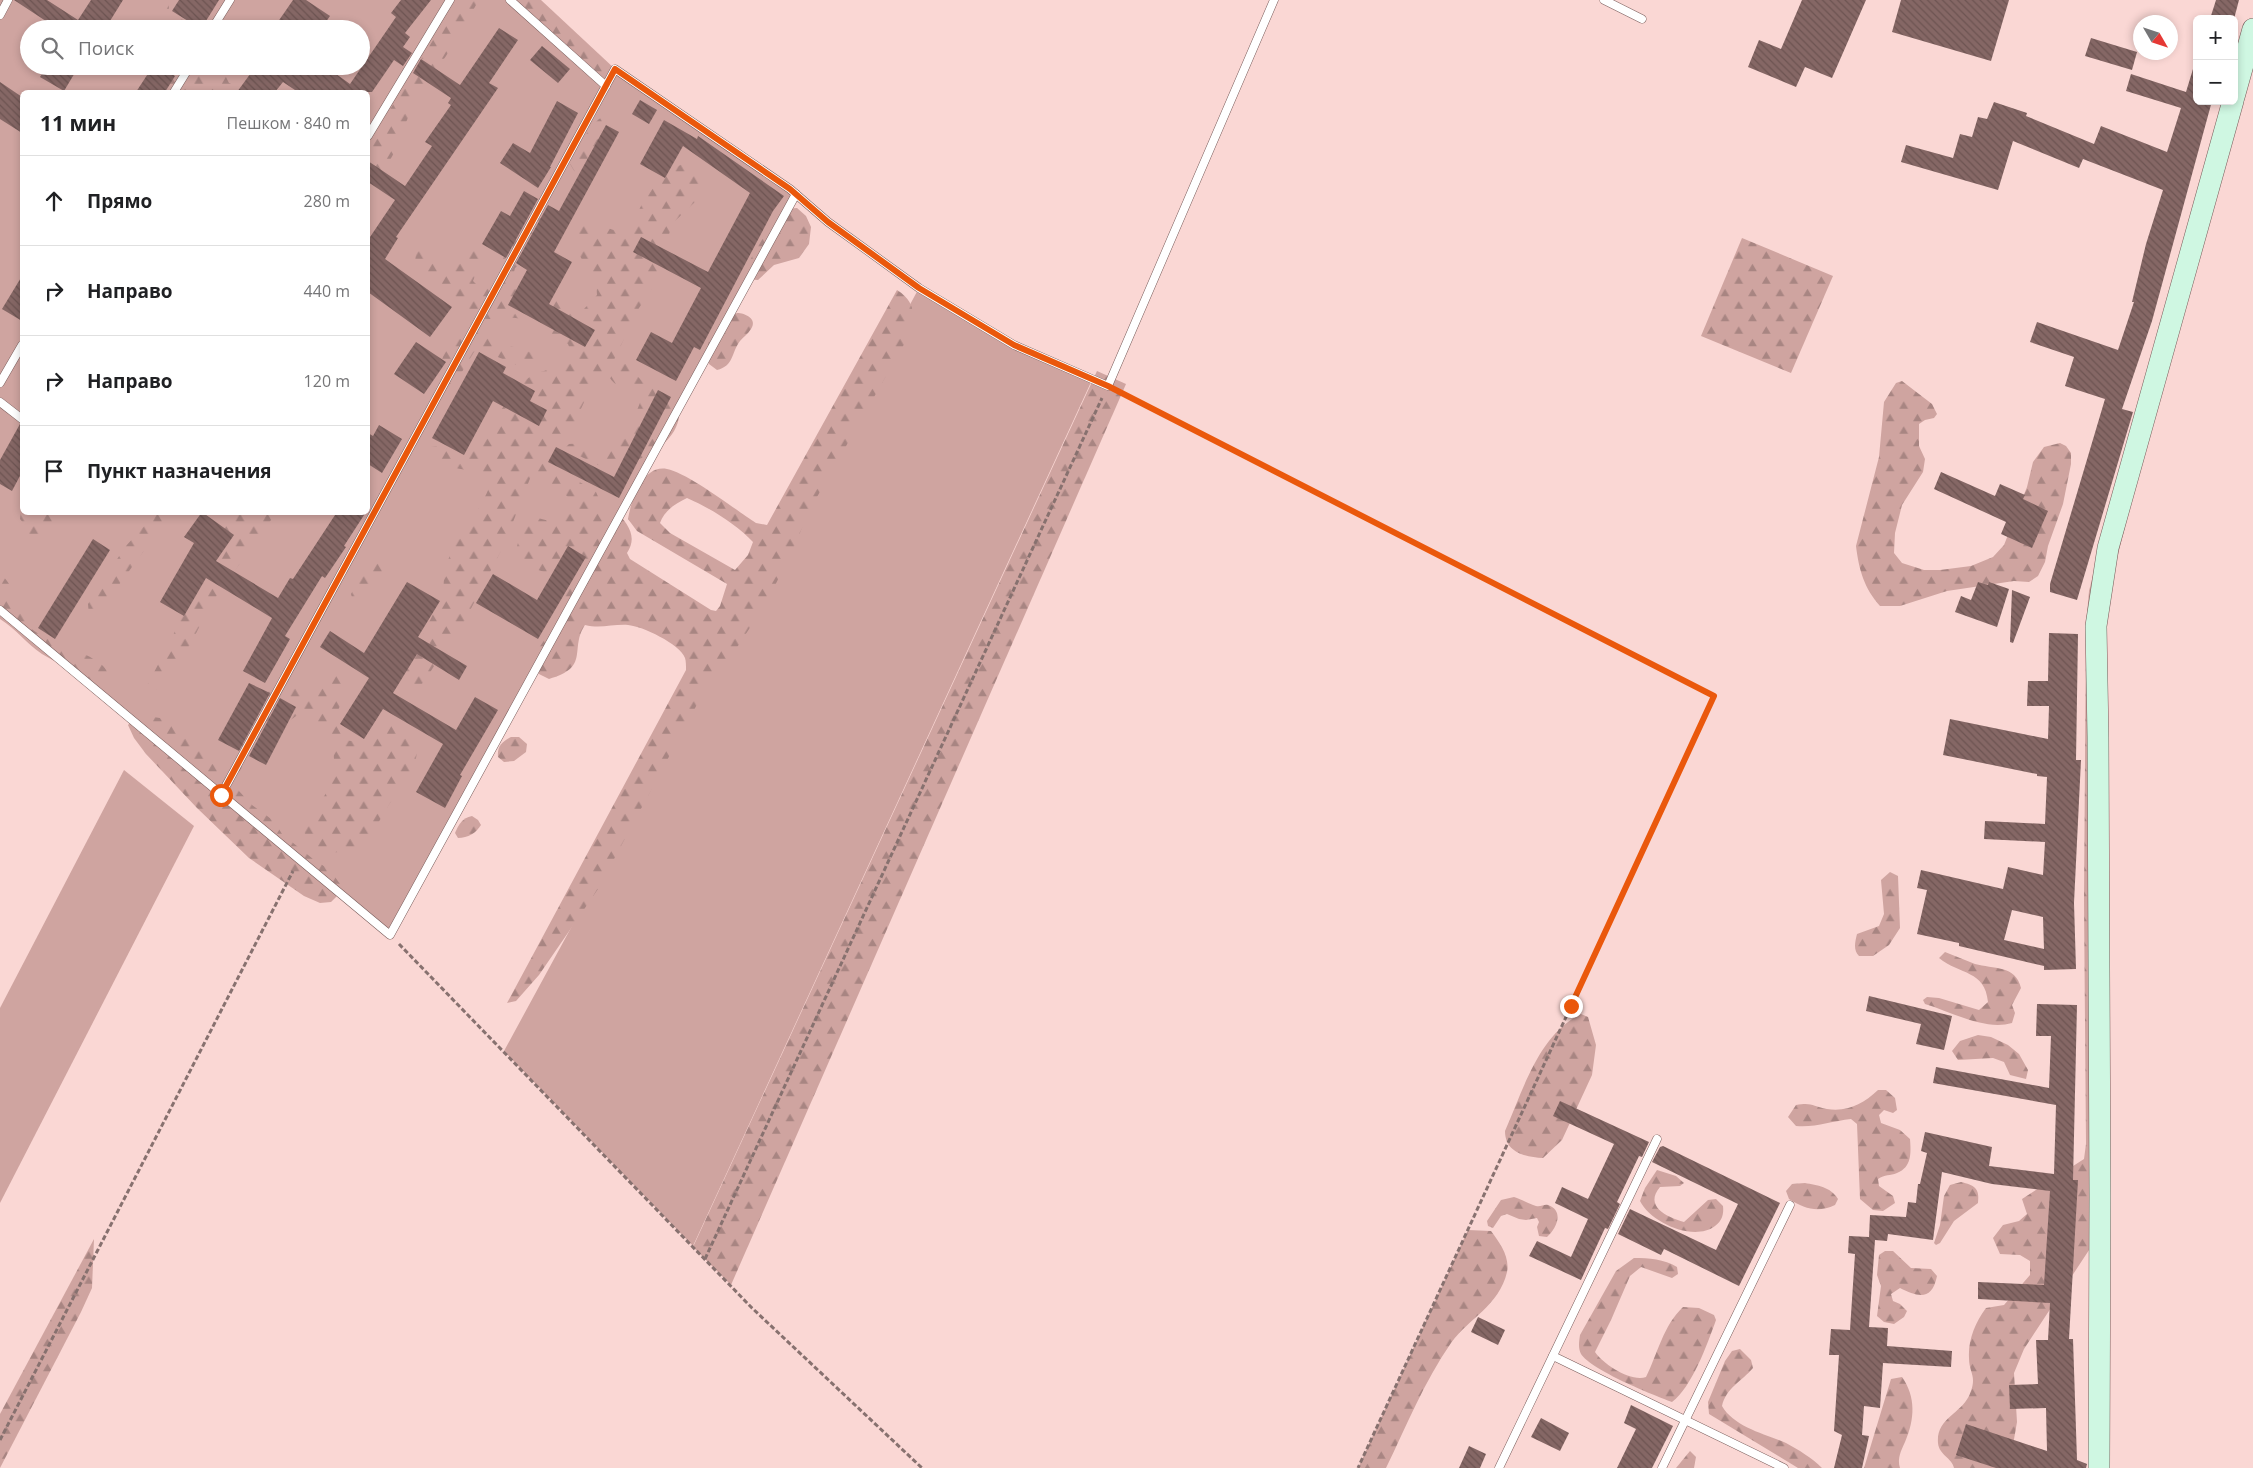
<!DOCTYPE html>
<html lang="ru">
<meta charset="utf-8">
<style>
:root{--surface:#fff;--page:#f2f2f2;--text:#202124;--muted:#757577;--line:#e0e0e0}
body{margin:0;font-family:"Open Sans",sans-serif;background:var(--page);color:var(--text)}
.controls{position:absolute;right:15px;top:15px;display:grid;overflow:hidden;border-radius:8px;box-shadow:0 2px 8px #0003}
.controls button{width:45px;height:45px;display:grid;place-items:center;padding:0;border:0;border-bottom:1px solid var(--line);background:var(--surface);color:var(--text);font:25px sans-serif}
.compass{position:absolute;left:2133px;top:15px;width:45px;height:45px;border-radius:50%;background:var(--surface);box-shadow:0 2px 8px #0003;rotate:129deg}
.stop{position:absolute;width:15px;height:15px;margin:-11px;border:4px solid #ea580c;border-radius:50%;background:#fff}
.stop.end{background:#ea580c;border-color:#fff;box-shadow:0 1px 5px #0008}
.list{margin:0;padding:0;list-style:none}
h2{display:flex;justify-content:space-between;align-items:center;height:65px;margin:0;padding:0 20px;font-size:21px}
h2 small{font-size:16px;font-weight:400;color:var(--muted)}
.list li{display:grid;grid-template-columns:32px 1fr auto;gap:15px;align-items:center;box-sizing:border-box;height:90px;padding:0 20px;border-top:1px solid var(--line)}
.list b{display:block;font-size:19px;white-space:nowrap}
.list em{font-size:16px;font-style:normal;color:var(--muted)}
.icon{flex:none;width:28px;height:28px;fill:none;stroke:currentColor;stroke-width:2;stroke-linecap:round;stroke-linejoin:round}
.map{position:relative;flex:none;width:2253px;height:1468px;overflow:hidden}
.search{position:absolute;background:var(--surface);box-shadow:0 2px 8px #0003;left:20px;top:20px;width:350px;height:55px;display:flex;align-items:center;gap:12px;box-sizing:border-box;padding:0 18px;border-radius:28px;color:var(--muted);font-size:19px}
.panel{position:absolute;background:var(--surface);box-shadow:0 2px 8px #0003;left:20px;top:90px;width:350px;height:425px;border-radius:8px}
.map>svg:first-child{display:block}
.green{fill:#cfa4a0;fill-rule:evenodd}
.forest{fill:url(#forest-firs);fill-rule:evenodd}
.building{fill:url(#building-back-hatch);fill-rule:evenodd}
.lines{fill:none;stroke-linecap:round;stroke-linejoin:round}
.lane-casing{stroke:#795c5a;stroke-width:9}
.secondary-casing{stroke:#795c5a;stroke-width:22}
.path{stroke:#87716f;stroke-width:3;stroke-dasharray:5 2.5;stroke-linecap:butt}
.lane{stroke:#fff;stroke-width:8}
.secondary{stroke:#cff7e2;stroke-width:21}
.route{stroke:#ea580c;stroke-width:6}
</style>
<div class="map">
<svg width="2253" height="1468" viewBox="0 0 2253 1468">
<defs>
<pattern id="forest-firs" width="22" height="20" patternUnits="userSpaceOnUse" patternTransform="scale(1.25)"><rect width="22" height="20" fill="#cfa4a0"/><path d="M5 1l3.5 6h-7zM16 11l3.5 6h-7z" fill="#a88582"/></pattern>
<pattern id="building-back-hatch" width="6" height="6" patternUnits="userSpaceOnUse" patternTransform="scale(1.25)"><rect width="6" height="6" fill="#856765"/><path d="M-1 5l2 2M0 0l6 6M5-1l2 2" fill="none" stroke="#6d5452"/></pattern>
</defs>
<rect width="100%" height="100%" fill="#fad7d4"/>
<g class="green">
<path d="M 0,0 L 510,0 L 615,69 L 796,194 L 390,935 L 0,610 ZM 29,29 L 361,29 L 361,66 L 29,66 ZM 22,92 L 368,92 L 368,512 L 22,512 Z"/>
<polygon points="919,288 1014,345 1092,380 693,1246 504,1051"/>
<polygon points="124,770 194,826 0,1203 0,1008"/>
</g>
<g class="forest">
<path d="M 146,0 L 168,0 L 169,9 L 190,26 L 188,29 C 175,26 152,12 146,0 Z"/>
<polygon points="458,0 479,0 446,56 418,96 402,131 394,153 368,198 368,145"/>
<polygon points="510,0 541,0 615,69 606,86"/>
<polygon points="176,66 227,66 225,75 229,83 269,92 163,92"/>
<path d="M 607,115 L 612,123 L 593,167 L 584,176 L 576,174 L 570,164 C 575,152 593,117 607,115 Z"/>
<path d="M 691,161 L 701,165 L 703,187 L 697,200 L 675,221 L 670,231 L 657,281 L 639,308 L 613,362 L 586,398 L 571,430 L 545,461 L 596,492 L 600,501 L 600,509 L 606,513 L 615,511 C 628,523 638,537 627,553 L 630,559 L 711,610 L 716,611 L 720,606 L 727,584 L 637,531 L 628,519 C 631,501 643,464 667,469 C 688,473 736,510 756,523 L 767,525 L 897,290 C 919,304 914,320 906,341 L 809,511 L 792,552 L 766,603 L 738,646 L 709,682 L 598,889 L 539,975 L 516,1001 L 507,1003 L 686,670 C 686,666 686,661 685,658 C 680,644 642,626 628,625 C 613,624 600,629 585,625 C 569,649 591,667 549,679 L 539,674 L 533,662 L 537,651 L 553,627 L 566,601 C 564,596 563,587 559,583 C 544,561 507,577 519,539 C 522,530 526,522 534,517 L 557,523 L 568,511 L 569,498 L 560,490 L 531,476 L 504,545 L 464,622 L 451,639 L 424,682 L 415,690 L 408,691 L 404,687 L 405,671 L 444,592 C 440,549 474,525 489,488 C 479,464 448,471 428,461 L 431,447 L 436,446 L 477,449 C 487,441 489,429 495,419 C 500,410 520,385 527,379 C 543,366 560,375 570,349 L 568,344 C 555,338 533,322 521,319 C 507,315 492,322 475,317 C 464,313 460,300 452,293 C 448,290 443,289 438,287 C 421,279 408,263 420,246 L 427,246 C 436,256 438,266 452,269 L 462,262 L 473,245 C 495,249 477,269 473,281 L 478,286 C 500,273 512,240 525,218 C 531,215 538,216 544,220 L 529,257 L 515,268 L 513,276 L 516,282 L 531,285 L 574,309 L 584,309 L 597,295 L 596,280 L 585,265 L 575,247 L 576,234 L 584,222 C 601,221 614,236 628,229 C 635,226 636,217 639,210 C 649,190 669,166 691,161 ZM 687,498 C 710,508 736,524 753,542 L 748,555 L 735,570 L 670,533 L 660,523 C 664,511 676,503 687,498 Z"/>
<polygon points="797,208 806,216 811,227 809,244 799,258 774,265 758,280 744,279 745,269 776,215 783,209"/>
<polygon points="1742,238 1833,276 1791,373 1701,336"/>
<path d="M 737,313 C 745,313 758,319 751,329 C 748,334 743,337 740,341 C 731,353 734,366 717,370 L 709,364 C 702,339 717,325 737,313 Z"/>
<path d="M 468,326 L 501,343 L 540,355 L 541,359 L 533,369 L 526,369 L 484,351 L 474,352 L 448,395 L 443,395 L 436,384 C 442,364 444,331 468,326 Z"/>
<path d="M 624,362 L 643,382 C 657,382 663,388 672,398 C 691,419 667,446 646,456 C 635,462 621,464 609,470 L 567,450 L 566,447 L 569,444 C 573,444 578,443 581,444 C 589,447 595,455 606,453 C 618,451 640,408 642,396 C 632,386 618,391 610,378 L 618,363 Z"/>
<polygon points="1097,371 1126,384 731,1285 693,1247"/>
<path d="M 1902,381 L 1932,404 L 1937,414 L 1934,418 L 1925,420 L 1919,424 L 1919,446 L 1925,459 L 1923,472 L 1902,505 L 1895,533 L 1894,553 L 1902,563 L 1924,570 L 1940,570 L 1971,566 L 1993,557 L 2004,545 L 2027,487 L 2033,462 L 2044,447 L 2060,443 L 2066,446 L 2071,453 L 2071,464 L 2063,504 L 2048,546 L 2045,562 L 2038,576 L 2029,582 L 2014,581 L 1947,591 L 1900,606 L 1880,606 C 1864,588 1859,570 1856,546 L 1879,457 L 1884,402 L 1896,383 Z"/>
<path d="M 2121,464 L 2133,495 L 2102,618 L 2091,1247 L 2024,1349 L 2014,1373 L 2017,1422 L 2009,1468 L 1954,1468 C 1952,1458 1939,1455 1938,1443 C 1936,1419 1960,1414 1969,1396 C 1978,1376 1969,1374 1969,1358 C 1968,1340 1975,1323 1986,1308 L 2004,1305 L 2030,1275 L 2030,1261 L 2020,1255 L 2000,1254 L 1993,1238 L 2003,1225 L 2019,1221 L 2027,1214 L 2022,1199 L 2084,1159 L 2086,1144 L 2084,901 L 2086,625 L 2089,591 Z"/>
<polygon points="21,511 51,513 57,517 51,534 39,540 32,540 24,524 20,519"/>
<polygon points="156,513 178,513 168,518 121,582 98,618 89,616 88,604 125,547"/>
<polygon points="224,513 276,513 211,604 190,645 152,695 147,699 144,691 168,646 227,521"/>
<path d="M 379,551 L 386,556 C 388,573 375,598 358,603 L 353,601 L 351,594 L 374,553 Z"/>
<path d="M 0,574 C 18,587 16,615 33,630 C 37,633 42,636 46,638 C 64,650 115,656 110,686 L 104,687 C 84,676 62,666 42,654 C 27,644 16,629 0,619 Z"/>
<path d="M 338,673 L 347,680 C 348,693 339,706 334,720 L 344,740 L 359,742 C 365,737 373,729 380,725 C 395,719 419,738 417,753 C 414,773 401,787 390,803 C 383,813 378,826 369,835 C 350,856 328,858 306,840 L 304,830 C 310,817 319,806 326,793 C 342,763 334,732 307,712 L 300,713 L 251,750 L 236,778 L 238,790 L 252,805 L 274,821 L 282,834 L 313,859 L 330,870 L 340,884 L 337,896 L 331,902 L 320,903 L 304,896 L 249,858 L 197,808 L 146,754 L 134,738 L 128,725 L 137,715 C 154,717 173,718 186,730 C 199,741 204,766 223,768 L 230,761 L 256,712 L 279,675 C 296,675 294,683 307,689 C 320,685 325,675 338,673 Z"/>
<path d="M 511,737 L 519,737 L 527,744 L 526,752 L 514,761 L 504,762 L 498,757 C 497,746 502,742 511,737 Z"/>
<path d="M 472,816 L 478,820 L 481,825 C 476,833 468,838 458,838 L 455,833 C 459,824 462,818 472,816 Z"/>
<path d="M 1890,872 L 1898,876 L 1900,928 L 1889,945 L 1873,956 L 1859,956 C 1853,950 1855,942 1857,934 L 1879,926 L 1884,914 L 1881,880 Z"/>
<path d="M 1945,952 C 1955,956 1965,960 1975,964 C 1993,969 2016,965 2021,988 L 2012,1005 L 2015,1013 L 2012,1023 C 1985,1031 1952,1012 1925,1004 L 1923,1000 L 1927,997 L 1939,998 L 1979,1010 L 1988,1002 C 1985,970 1960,975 1939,958 Z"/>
<path d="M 1581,1014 L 1588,1017 L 1596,1045 L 1592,1075 L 1562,1140 L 1543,1158 C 1526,1157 1505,1153 1505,1131 C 1523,1091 1538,1035 1581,1014 Z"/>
<polygon points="1978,1035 1991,1037 2008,1045 2019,1054 2028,1070 2026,1079 2010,1075 2004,1062 1993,1058 1958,1060 1952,1051 1960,1041"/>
<path d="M 1878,1090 L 1886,1090 L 1895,1098 L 1897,1110 L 1893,1113 L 1884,1110 L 1879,1115 L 1881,1123 L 1900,1130 L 1910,1139 C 1911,1153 1912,1167 1897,1173 C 1890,1176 1885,1174 1878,1179 L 1879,1186 L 1893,1196 L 1895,1203 L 1883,1211 L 1873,1210 L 1860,1199 L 1857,1124 L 1851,1119 C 1832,1121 1814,1128 1796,1126 L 1788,1117 L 1796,1105 C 1812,1102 1812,1106 1827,1109 C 1848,1112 1863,1104 1878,1090 Z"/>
<path d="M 1657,1170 L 1676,1176 L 1684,1183 L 1680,1186 L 1660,1187 C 1644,1206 1666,1217 1684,1222 L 1708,1200 L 1716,1199 L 1723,1206 C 1724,1214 1722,1221 1715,1226 C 1694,1242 1651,1223 1640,1201 L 1645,1188 Z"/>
<path d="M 1961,1182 C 1974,1185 1980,1188 1978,1203 L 1954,1221 L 1940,1243 L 1936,1245 L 1934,1243 L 1940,1225 L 1944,1196 L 1950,1185 Z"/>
<path d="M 1805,1183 C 1817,1185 1831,1187 1838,1199 L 1835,1205 C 1818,1213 1805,1209 1789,1199 L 1786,1191 L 1792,1184 Z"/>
<path d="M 1514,1197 C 1521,1199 1529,1204 1536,1206 C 1541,1207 1544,1204 1548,1205 C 1565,1211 1556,1229 1547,1237 L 1539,1236 L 1537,1227 L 1539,1222 L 1537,1218 L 1526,1220 L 1519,1219 L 1507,1214 L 1501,1216 L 1493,1228 L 1488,1226 L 1487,1221 L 1501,1200 Z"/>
<path d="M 1468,1230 L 1491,1231 C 1500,1243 1510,1257 1507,1272 C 1499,1306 1469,1318 1451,1343 C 1424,1382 1407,1425 1386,1468 L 1358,1468 Z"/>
<polygon points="94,1239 92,1288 81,1312 0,1468 0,1414"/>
<path d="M 1885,1251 L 1893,1251 L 1911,1268 L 1931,1269 L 1937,1276 C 1932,1301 1918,1297 1900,1288 L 1891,1294 L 1893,1301 L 1900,1304 L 1907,1311 L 1904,1317 L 1894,1324 L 1884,1322 L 1877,1316 L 1881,1286 L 1877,1275 L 1879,1255 Z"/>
<path d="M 1634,1258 C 1649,1258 1664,1259 1677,1267 L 1678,1274 L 1672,1278 L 1641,1267 L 1630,1276 L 1611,1320 L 1595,1352 C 1604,1365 1631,1382 1646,1377 C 1658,1353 1663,1326 1683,1307 L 1699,1308 L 1714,1315 L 1716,1320 C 1707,1345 1692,1387 1672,1402 C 1653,1395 1591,1370 1581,1354 C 1578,1348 1579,1342 1580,1335 L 1616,1271 Z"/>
<path d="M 1740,1349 L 1751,1360 L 1753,1368 C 1742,1381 1726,1388 1722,1406 C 1734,1427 1765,1434 1786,1443 C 1799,1450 1812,1458 1822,1468 L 1798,1468 L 1709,1414 L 1708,1402 L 1725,1361 L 1732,1351 Z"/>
<path d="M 1902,1377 C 1916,1397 1915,1419 1905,1442 C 1901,1451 1897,1458 1900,1468 L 1864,1468 L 1891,1379 Z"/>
<polygon points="1690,1451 1696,1457 1694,1468 1676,1468"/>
</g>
<g class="building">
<polygon points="14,0 47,0 78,20 91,0 123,0 105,29 58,29"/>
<polygon points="179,0 219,0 201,29 172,11"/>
<polygon points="293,0 306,0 330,16 321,29 273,29"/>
<polygon points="401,0 431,0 405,33 410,37 403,47 412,53 403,66 394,60 372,92 298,92 283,82 275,92 237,92 256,66 279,66 289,74 294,66 325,66 350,84 396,17 391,13"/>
<polygon points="1802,0 1866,0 1832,78 1805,67 1796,87 1748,67 1759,40 1781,49"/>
<polygon points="1901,0 2009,0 1991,61 1892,32"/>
<polygon points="2216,0 2239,0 2234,19 2210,19"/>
<polygon points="499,28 518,40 489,83 498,88 396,237 398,238 385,259 452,307 430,337 368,292 368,240 395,200 368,182 368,161 405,186 432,146 425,142 451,105 448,103 451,98 413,73 421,59 460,85"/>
<polygon points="2091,38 2137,52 2132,70 2085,56"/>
<polygon points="542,46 570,69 558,83 530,60"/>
<polygon points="47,66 79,66 64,91 40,77"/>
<polygon points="153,66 160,66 175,76 165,92 136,92"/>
<polygon points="2193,69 2197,69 2197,101 2212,101 2152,321 2122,409 2133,412 2077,600 2050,592 2050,584 2105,399 2065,386 2074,357 2030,342 2037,322 2118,350 2134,302 2132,302 2146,244 2163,190 2083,159 2079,168 2013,141 1998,190 1901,162 1906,145 1953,158 1960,134 1972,137 1978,117 1987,119 1994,102 2027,113 2026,116 2094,144 2101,126 2167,152 2181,108 2126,91 2131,74 2186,92"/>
<polygon points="0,82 22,97 22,133 0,119"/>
<polygon points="640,100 657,110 649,124 632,114"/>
<polygon points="557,101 578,113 550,167 551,167 538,188 500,163 513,143 530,153"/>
<polygon points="664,120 697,139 698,136 784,196 773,211 700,350 694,347 676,381 636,360 651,332 672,343 701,288 633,252 641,237 708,272 750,193 683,146 665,178 640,164"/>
<polygon points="606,125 619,132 554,252 572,262 549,304 595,330 585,347 508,305 527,270 516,263 548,205 559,211"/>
<polygon points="524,191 538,199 506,258 482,244 501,211 510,216"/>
<polygon points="22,276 22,321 2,309"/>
<polygon points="416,342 446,362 424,394 394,374"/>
<polygon points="479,352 506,367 503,373 535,391 530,401 547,410 539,426 493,401 464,455 432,438"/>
<polygon points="658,390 671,397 619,498 548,462 556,447 614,477"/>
<polygon points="20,424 22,424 22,472 12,491 0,484 0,460"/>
<polygon points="379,425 402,439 382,473 368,464 368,433 373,436"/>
<polygon points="1941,472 1995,496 2000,484 2025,495 2023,499 2048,511 2032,548 2001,534 2006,522 1934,489"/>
<polygon points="202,512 234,535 216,561 278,598 290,578 293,579 337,512 366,512 344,546 346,547 325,578 322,576 285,636 290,639 265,683 243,671 272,618 206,578 184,616 160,602 194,543 184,537"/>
<polygon points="93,539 110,550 55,639 38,628"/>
<polygon points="568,546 586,557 538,639 476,603 493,574 537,600"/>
<polygon points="407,582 440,601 418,637 467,666 459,680 417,654 393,693 456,730 475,697 498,710 460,775 462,776 445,808 416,792 443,744 383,709 364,739 340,724 369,678 320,647 330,631 364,653"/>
<polygon points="1978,582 1988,585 1989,582 2009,589 1997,627 1955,612 1961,596 1971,600"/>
<polygon points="2012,590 2030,597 2013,643 2010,642"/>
<path d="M 2049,633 L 2078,634 L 2076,760 L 2081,760 L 2074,903 L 2076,969 L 2044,970 L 2044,966 L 1959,946 L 1959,943 L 1917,934 L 1927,890 L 1917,888 L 1921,870 L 2003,889 L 2008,867 L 2043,875 L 2045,842 L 1984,839 L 1985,821 L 2045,824 L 2047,777 L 2037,776 L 2037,774 L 1943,755 L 1950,719 L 2048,739 L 2049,706 L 2027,706 L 2028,681 L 2048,681 ZM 2012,910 L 2043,917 L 2044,949 L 2004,940 Z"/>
<polygon points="249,683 270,693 239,751 218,740"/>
<polygon points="280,698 296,707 266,765 249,756"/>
<polygon points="1869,996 1952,1016 1944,1050 1916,1044 1921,1024 1866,1011"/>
<polygon points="2037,1004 2077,1005 2073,1180 2078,1180 2069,1339 2073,1339 2077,1460 2087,1464 2086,1468 1996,1468 1956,1455 1966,1424 2047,1451 2046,1408 2010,1409 2009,1385 2038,1384 2036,1340 2048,1340 2050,1303 1978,1299 1978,1282 2044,1285 2050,1191 1992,1184 1942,1172 1933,1240 1888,1234 1887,1241 1875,1240 1869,1327 1888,1328 1887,1346 1952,1351 1951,1367 1883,1363 1880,1408 1864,1406 1862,1435 1869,1436 1862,1468 1834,1468 1842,1435 1834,1431 1839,1355 1829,1355 1831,1329 1850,1330 1855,1254 1848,1253 1849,1236 1869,1237 1870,1215 1906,1217 1908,1202 1916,1203 1918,1184 1920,1184 1927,1153 1921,1151 1925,1132 1992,1147 1989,1166 2054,1174 2056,1105 1933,1083 1936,1067 2049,1088 2051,1036 2036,1036"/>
<polygon points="1560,1101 1649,1142 1642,1157 1639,1156 1617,1202 1620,1204 1608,1229 1605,1228 1581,1280 1529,1256 1537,1241 1571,1257 1588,1219 1555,1203 1562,1187 1588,1199 1614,1144 1553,1116"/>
<polygon points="1663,1146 1780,1203 1739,1286 1664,1249 1661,1255 1618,1234 1630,1209 1716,1250 1738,1204 1652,1162 1660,1147"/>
<polygon points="1478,1317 1505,1330 1498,1345 1471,1332"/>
<polygon points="1631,1405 1673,1426 1652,1468 1617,1468 1636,1429 1624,1423"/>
<polygon points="1541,1418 1569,1433 1560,1451 1531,1437"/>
<polygon points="1469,1446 1486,1454 1480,1468 1459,1468"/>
</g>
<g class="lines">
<defs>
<g id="lane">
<polyline points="510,0 606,86"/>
<polyline points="1604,0 1642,19"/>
<polyline points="0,15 8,0"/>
<polyline points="212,29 230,0"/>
<polyline points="174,92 190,66"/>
<polyline points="368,136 450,0"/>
<polyline points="0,383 22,345"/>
<polyline points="0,402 22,419"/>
<polyline points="0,610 390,935 796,194"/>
<polyline points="221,795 615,69 790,189 828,222 919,288 1014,345 1108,386 1274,0"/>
<polyline points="1553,1356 1784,1468"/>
<polyline points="1499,1468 1657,1139"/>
<polyline points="1662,1468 1790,1205"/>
</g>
<g id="secondary">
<polyline points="2234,97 2253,29"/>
<polyline points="2099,1468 2100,1196 2098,737 2096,626 2108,548 2233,101"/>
</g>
</defs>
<use href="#lane" class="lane-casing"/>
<use href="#secondary" class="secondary-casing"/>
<g class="path">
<polyline points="1119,392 1714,696 1358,1468"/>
<polyline points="399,944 752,1308 922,1468"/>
<polyline points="705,1259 1102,398"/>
<polyline points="0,1440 293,871"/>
</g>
<use href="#lane" class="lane"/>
<use href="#secondary" class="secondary"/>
</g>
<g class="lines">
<polyline class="route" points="221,795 615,69 790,189 828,222 919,288 1014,345 1108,386 1714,696 1571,1006"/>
</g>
</svg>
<div class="controls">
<button>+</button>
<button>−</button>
</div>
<svg class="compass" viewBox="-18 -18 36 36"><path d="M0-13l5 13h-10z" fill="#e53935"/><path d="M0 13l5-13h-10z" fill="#757577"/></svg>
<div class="stop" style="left:221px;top:795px"></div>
<div class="stop end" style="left:1571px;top:1006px"></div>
<div class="search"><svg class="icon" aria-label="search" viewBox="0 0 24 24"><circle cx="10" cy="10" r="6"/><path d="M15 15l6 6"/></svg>Поиск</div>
<section class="panel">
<h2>11 мин<small>Пешком · 840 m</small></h2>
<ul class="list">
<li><svg class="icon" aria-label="ahead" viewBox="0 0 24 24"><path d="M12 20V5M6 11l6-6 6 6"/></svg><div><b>Прямо</b></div><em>280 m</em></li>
<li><svg class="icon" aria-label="right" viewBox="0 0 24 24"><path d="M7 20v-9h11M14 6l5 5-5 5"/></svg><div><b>Направо</b></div><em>440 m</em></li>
<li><svg class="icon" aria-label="right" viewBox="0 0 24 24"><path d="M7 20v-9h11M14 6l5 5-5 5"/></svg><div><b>Направо</b></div><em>120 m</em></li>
<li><svg class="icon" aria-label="arrive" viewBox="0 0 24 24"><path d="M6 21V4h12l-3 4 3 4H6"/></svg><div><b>Пункт назначения</b></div></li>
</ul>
</section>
</div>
